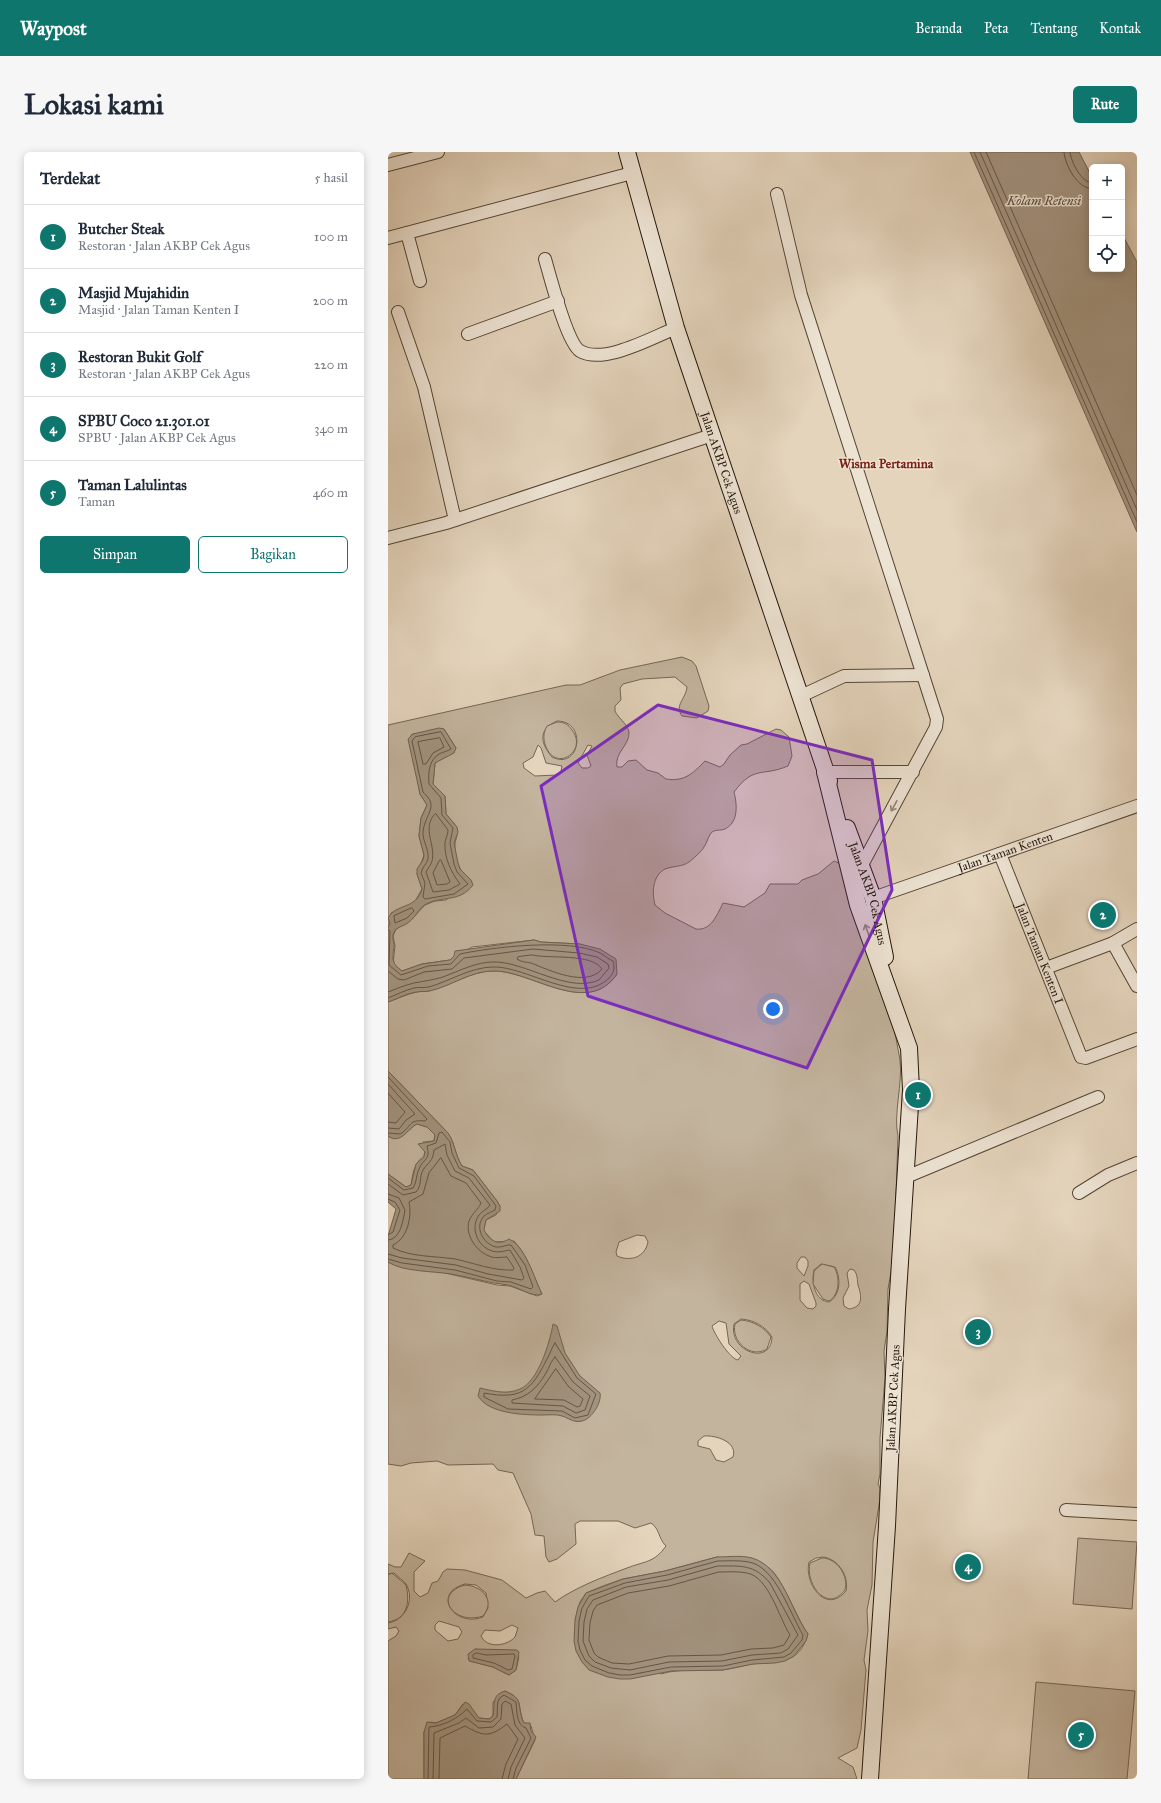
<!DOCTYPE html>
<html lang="id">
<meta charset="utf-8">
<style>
:root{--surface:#fff;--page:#f6f6f7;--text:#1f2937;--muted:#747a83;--line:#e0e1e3;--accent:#0f766e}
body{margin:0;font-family:"IM FELL Great Primer",serif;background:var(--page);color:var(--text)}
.controls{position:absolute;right:12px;top:12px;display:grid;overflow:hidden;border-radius:6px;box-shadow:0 2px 10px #0003}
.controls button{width:36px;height:36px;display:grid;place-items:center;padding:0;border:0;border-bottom:1px solid var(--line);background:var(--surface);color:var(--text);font:20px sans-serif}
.you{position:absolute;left:385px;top:857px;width:14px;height:14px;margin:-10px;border:3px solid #fff;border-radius:50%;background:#1a73e8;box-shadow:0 0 0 6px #1a73e833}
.badge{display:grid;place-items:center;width:26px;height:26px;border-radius:50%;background:var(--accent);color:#fff;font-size:13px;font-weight:700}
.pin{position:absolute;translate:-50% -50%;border:2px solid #fff;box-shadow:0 1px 4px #0006}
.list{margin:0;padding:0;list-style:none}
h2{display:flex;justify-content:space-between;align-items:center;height:52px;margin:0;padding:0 16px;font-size:17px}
h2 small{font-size:13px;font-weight:400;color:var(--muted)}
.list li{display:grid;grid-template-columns:26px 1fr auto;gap:12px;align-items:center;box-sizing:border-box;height:64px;padding:0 16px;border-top:1px solid var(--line)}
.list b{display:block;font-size:15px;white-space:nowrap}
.list p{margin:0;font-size:13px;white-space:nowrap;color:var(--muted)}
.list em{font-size:13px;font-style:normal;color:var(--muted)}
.actions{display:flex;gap:8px;padding:12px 16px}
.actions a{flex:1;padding:9px 0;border:1px solid var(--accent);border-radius:6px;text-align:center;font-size:14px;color:var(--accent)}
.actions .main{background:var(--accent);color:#fff}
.icon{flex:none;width:22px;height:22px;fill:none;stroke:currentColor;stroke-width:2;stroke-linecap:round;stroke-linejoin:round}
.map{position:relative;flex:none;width:749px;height:1627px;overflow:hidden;border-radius:6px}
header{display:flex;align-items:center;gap:24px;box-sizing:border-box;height:56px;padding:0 20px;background:var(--accent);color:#fff}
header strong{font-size:19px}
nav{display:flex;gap:22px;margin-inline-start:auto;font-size:14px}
.intro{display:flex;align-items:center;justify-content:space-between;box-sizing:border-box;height:96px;padding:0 24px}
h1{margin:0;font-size:28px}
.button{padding:10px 18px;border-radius:6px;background:var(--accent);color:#fff;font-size:14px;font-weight:700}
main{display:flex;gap:24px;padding:0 24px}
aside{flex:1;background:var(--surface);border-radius:6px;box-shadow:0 2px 10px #0003}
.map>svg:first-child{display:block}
.green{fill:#c3b49e;stroke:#746654;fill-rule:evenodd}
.water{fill:#a39480;stroke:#706251}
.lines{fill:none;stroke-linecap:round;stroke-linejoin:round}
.shore{stroke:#645646;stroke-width:1}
.street-casing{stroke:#544637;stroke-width:14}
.secondary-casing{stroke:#24170b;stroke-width:18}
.street{stroke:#ede3d3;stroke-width:12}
.secondary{stroke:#ede3d3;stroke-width:16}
.oneway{stroke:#938779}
.marked{fill:#7b2cbf;fill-opacity:0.2;stroke:#7b2cbf;stroke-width:3;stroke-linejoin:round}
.labels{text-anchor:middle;stroke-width:3;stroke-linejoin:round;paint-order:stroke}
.street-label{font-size:12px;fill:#24170b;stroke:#ede3d3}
.water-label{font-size:13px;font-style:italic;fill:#57493a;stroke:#ede3d3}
.neighbourhood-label{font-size:13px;font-weight:bold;fill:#7a1f14;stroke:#ede3d3}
</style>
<header>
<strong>Waypost</strong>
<nav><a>Beranda</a><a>Peta</a><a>Tentang</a><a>Kontak</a></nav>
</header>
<div class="intro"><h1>Lokasi kami</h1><a class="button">Rute</a></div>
<main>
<aside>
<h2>Terdekat<small>5 hasil</small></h2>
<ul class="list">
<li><span class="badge">1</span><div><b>Butcher Steak</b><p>Restoran · Jalan AKBP Cek Agus</p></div><em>100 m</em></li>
<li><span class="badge">2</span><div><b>Masjid Mujahidin</b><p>Masjid · Jalan Taman Kenten I</p></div><em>200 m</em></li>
<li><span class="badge">3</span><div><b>Restoran Bukit Golf</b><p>Restoran · Jalan AKBP Cek Agus</p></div><em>220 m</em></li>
<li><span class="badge">4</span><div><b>SPBU Coco 21.301.01</b><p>SPBU · Jalan AKBP Cek Agus</p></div><em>340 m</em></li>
<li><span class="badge">5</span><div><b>Taman Lalulintas</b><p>Taman</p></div><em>460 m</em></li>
</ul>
<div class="actions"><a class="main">Simpan</a><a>Bagikan</a></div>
</aside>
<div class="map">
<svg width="749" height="1627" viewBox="0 0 749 1627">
<rect width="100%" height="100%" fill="#e4d4bc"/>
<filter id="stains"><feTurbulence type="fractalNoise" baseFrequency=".005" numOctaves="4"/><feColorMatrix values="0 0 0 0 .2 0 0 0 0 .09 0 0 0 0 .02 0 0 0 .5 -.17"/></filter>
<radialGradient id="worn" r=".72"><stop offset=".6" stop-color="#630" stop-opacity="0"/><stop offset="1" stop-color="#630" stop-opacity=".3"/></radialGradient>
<g class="green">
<path d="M 294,505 L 304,509 L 308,514 L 321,554 L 320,559 L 309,566 L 294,564 C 286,553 298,547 299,535 L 287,525 L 254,527 L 235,532 L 232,536 L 233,548 L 227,554 L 227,559 C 230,566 239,571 241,580 C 242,593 226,601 229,615 L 234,615 L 240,609 L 248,608 L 259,618 L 270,621 L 278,627 C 297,630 305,621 317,609 L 332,615 L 336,612 L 342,603 L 353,593 L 359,592 L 388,577 L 393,578 L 401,585 L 404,604 L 400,614 C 374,625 366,613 346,640 C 349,652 351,670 337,677 C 332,679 327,677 323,681 C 320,685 319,691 316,695 C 315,698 304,708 301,710 C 294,715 285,714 277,717 C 264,724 264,741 267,753 L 277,761 L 308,777 C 323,779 329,763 335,751 L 356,755 L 377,741 L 382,732 L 410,732 L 414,728 L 430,722 L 446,709 L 451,711 L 460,724 C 479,784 502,846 512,908 C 515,930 505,964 510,984 L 507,1073 L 505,1109 L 500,1137 L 499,1179 L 496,1199 L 497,1226 L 492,1286 L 492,1322 L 490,1332 L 492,1336 L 492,1347 L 485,1390 L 484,1433 L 479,1458 L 480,1479 L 476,1508 L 478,1518 L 473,1578 L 469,1596 L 450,1606 L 465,1615 L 469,1627 L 128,1627 L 147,1588 L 143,1574 L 136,1571 L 135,1569 C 129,1553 136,1547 117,1539 L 105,1550 L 105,1564 L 101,1567 L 91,1566 L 75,1552 L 67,1563 L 48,1571 L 43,1570 L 36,1580 L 36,1627 L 0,1627 L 0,1489 L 8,1484 L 11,1479 L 8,1475 L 0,1477 L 0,1471 C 18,1468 27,1447 18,1432 C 15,1428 10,1425 6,1421 L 0,1422 L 0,1412 L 7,1415 L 13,1415 L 21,1401 L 37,1409 L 26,1420 L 26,1439 L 32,1445 L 40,1441 L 44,1431 L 50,1429 L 55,1420 L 59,1417 L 77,1418 L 114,1428 L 138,1446 L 149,1441 L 157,1439 L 167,1450 C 188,1435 215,1425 239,1416 C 257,1409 266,1411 278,1394 C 270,1386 272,1377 263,1371 L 247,1376 L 230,1369 L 192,1369 L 187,1372 L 188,1392 L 169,1407 L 161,1410 L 158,1405 L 156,1384 L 147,1383 L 143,1362 L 125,1321 L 110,1318 L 105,1312 L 60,1313 L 49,1309 L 23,1311 L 13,1314 L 0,1312 L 0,1110 L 13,1115 L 53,1120 L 109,1133 L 122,1134 L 149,1144 L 154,1142 C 145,1124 140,1104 126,1089 L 106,1090 L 95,1078 L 98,1068 L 108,1063 L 112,1054 L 109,1049 L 85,1018 L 74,1014 C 67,1003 67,991 60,981 L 0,919 L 0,850 C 9,847 19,842 29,840 C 33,839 37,840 41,839 C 62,834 83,819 105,819 C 143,818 199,866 229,822 L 192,792 L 153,790 L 146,788 L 84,795 L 62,808 L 34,812 L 14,819 L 5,812 L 7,794 L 5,784 L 8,777 L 22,769 L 37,753 L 47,749 L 58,748 L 83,728 C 71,721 66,705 67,692 C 67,688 70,684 69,680 C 69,672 62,668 58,662 L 57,644 L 45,632 L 47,611 L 68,596 L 56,577 L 25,582 L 23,583 L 32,642 L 39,653 L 33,666 L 31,684 L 36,703 L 29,722 L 34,737 L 26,751 L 3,761 L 2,771 L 0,776 L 0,573 L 178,533 L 192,533 L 232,518 ZM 169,569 C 200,569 192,619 164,605 C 152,591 150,577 169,569 ZM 150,593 L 153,596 L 158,611 L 174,614 L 173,619 L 169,623 L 147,624 L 136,616 L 135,611 L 145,605 ZM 200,593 L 204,594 L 199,603 L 203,614 L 200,616 L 194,616 L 190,611 ZM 249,1083 L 257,1084 L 260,1090 C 257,1105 243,1110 229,1104 L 228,1100 L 231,1090 ZM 413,1105 L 417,1105 L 420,1109 L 420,1114 L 416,1124 L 409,1116 L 409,1111 ZM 433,1112 L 447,1115 C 453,1125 453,1143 441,1150 C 427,1149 423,1130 426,1118 ZM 462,1117 L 466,1118 C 470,1123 469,1128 470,1133 C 474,1145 475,1155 461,1157 L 456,1154 L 455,1146 L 461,1134 L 459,1121 ZM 416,1129 L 421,1132 L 428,1151 L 428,1154 L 425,1157 L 419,1156 L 412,1148 L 412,1132 ZM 353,1167 C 366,1168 377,1174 384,1185 C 383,1215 340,1199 346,1172 ZM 331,1169 L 338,1171 L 341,1192 L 353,1204 L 350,1208 C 342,1207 326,1182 324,1174 ZM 316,1284 C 328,1283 350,1290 345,1305 L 336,1310 L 328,1308 L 322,1297 L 310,1294 L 310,1289 ZM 329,1405 C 343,1408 369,1411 381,1416 C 392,1422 410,1469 420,1482 C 411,1514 389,1509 364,1512 C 354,1514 344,1517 334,1518 C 314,1519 292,1516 273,1522 L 187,1468 L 192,1450 L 198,1441 L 215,1434 L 235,1427 L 277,1419 ZM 436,1405 C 451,1408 461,1424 458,1439 C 438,1463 416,1432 421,1410 L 428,1406 ZM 77,1432 L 88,1433 L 98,1441 L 100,1456 L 95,1465 C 66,1476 43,1441 77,1432 ZM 51,1469 L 71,1475 L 74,1480 L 70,1487 L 60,1489 L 47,1478 L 47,1473 ZM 124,1473 L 130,1476 L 127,1485 C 119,1494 99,1497 93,1484 L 97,1478 L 112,1479 ZM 87,1497 L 98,1499 L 121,1498 L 131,1505 L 128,1518 L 121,1523 L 105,1515 L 82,1509 L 80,1507 Z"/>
<path d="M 169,570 C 176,570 180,572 184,578 C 200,598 169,621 158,595 C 155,587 155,581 159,574 Z"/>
<path d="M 29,972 L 39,975 L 47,983 L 46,989 L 35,990 C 39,1008 35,1001 28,1013 C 25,1018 24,1027 23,1033 L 18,1035 L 0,1022 L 0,984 C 13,992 19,977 29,972 Z"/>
<path d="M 434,1112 L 446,1115 C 452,1124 452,1143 441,1149 L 435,1147 L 425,1132 L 426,1119 Z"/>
<path d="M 353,1168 C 365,1169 376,1175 383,1185 L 379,1197 C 363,1207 343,1190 347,1172 Z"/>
<polygon points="690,1386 749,1390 744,1457 685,1452"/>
<path d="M 434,1406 C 449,1406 461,1424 457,1438 C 439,1462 417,1432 422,1411 Z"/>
<path d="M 4,1421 L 18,1433 C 22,1449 20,1467 0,1470 L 0,1423 Z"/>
<path d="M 77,1433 C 94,1434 108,1448 95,1464 C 65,1474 44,1442 77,1433 Z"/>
<polygon points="648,1530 747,1539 739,1627 640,1627"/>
</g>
<g class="water">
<polygon points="582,0 691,0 704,25 704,117 734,117 734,82 749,110 749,380"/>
<path d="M 51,576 L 56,577 L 68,596 L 66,601 L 47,611 L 45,632 L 57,644 L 58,662 L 69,675 L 70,680 L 66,691 L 70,711 L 72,717 L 83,728 L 85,733 C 72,750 57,744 40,751 C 32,754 28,765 21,770 C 15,775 6,775 5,783 C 4,788 7,792 6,795 C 4,807 4,812 14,819 L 34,812 L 62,808 L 66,804 L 67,799 L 146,788 L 153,790 L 192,792 L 212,797 L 228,807 L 229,822 C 199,866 143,818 105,819 C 82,819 62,835 41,839 C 37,840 33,839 29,840 C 19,841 9,847 0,850 L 0,776 L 2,771 L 0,766 C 8,751 28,758 34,737 L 29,722 L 29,717 L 35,708 L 36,703 L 31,684 L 33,666 L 39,653 L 32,642 L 20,587 L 25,582 Z"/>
<path d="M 0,919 L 60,981 C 67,991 67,1003 74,1014 L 85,1018 L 109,1049 L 112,1054 L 112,1059 L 98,1068 L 96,1078 C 102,1089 110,1094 121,1087 C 138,1095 146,1126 154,1142 C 144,1146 131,1135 120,1133 C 100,1131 82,1125 63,1122 C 45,1119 15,1120 0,1110 L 0,1084 L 8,1057 L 0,1050 L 0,1022 L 18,1035 L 23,1033 L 28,1012 L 36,1005 L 37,1000 L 30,992 L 46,989 L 47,983 L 39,975 L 29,972 C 19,977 13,993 0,984 Z"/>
<path d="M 165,1172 L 169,1174 L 177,1201 L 192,1224 L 212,1241 C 214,1250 204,1267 194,1269 C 185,1271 181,1266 174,1264 C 169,1262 161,1263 155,1263 C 136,1263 101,1262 90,1244 L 92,1236 C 105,1239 119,1243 132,1237 C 150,1230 162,1190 165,1172 Z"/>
<path d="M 329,1405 C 340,1405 353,1403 364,1406 C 395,1415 403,1459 420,1482 L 418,1489 L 406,1504 L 397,1509 L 387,1511 L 365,1512 L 335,1518 L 283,1519 L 242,1527 L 232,1527 L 220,1525 L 201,1518 L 194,1510 L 188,1499 L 186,1489 L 187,1468 L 190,1455 L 198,1441 L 235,1427 L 277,1419 Z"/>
<polygon points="87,1497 129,1498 131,1500 128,1518 121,1523 105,1515 81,1509 80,1502"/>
<path d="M 117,1539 C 137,1548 128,1551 135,1569 L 136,1571 L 142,1571 L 143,1579 L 148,1585 L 128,1627 L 36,1627 L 36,1580 L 39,1570 L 48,1571 L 67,1563 L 77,1550 L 81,1552 L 91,1566 L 101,1567 L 105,1564 C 107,1553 103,1543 117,1539 Z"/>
</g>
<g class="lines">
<g class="shore">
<polyline points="586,0 749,370"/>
<polyline points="592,0 749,358"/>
<polyline points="598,0 749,343"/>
<path d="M 676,0 C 677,13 689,36 704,37"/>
<path d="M 682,0 C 683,10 693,30 704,31"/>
<path d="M 53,580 L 63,597 C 60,599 55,600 51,602 C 41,608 40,621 41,632 L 53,646 L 54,663 L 65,676 L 62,691 L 66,712 L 69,720 L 80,732 L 66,742 L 37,747 L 35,745 L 37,731 L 33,721 C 34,715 39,712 40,707 C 41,698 36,691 35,683 C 34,671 44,660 43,653 C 43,648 39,644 35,640 L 24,589 L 27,585 Z"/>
<polygon points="52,586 56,595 45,601 38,612 35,612 30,590"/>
<path d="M 48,662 L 60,678 C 60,682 58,686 57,690 C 56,706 63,720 72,732 L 61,738 L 45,740 L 38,720 C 40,716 43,713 44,709 C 48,693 34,677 46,663 Z"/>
<polygon points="53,708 62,730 59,732 49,733 45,721 51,709"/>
<polygon points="24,756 26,759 19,766 7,771 6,764"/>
<path d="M 0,777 L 2,779 L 1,813 L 13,823 L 40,814 L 63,812 L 72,802 C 105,795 181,786 212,801 C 216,803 220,807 225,809 C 227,816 226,821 221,826 C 192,855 139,814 105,815 C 83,815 62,829 41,835 C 36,836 31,835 26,836 C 17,838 8,843 0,846"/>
<path d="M 144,803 C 161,807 204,801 214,817 C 198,836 161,818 143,811 C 138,810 133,810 129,807 L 130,805 Z"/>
<path d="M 0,819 L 10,827 L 16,828 L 36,820 L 64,817 L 76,806 L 145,797 L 191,801 L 209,805 L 220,812 L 221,816 L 211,828 C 180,842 137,809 105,810 C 88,810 71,819 55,825 C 45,828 36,829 26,831 C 17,833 8,837 0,840"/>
<path d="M 0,925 L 39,967 L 37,969 C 20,967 24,975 12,982 L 0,981"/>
<polyline points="0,932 27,962 18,968 11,977 0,976"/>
<polyline points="0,941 17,960 8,971 0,970"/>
<path d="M 53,1006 L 63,1024 L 78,1031 L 93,1051 C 90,1058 84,1061 81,1069 C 77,1083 88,1099 101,1104 C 107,1107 113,1105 119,1105 L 126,1116 L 125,1118 C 105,1119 86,1111 67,1107 C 47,1104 23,1105 5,1096 L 5,1093 C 20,1086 24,1064 21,1050 L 35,1042 L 41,1021 Z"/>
<path d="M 0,1026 L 16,1038 L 25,1036 C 29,1030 28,1023 31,1017 C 35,1006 43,1009 39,994 L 48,991 L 51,981 L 54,980 L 62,990 L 64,1001 L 71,1016 L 86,1024 L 108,1054 L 107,1058 C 104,1060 99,1061 96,1064 C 86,1075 95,1092 108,1095 C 114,1096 119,1092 123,1093 L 137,1113 L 145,1135 L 143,1137 L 123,1130 L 109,1129 L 67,1118 L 14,1111 L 0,1107"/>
<path d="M 0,1032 L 15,1043 L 28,1040 C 34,1034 31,1025 35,1018 C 40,1010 45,1010 46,998 L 57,992 L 59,1003 L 67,1019 L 81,1026 L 102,1053 C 100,1057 94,1059 91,1063 C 82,1076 89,1094 104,1099 C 110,1101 116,1099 122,1098 L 132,1115 L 136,1126 L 134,1128 L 100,1122 L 68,1113 L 14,1106 L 0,1102"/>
<path d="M 0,1042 L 11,1046 L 17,1058 C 15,1068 13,1087 0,1088"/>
<polyline points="0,1047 7,1050 12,1058 5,1080 0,1083"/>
<path d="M 167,1191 L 189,1226 L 208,1242 L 200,1263 L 187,1266 L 174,1259 L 120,1257 L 96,1245 L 96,1241 C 133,1248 143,1239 159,1207 C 162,1202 164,1195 167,1191 Z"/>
<path d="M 167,1205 L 185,1230 L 202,1244 L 197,1258 L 188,1261 L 175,1254 L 124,1251 L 124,1248 C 140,1245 150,1235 158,1221 C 161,1216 163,1209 167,1205 Z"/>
<polygon points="168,1217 180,1234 195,1247 192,1254 189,1255 176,1248 147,1247"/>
<path d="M 330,1409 C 340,1409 351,1408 361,1410 C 388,1415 402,1462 415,1483 L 414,1488 L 403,1501 L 396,1505 L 364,1508 L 335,1514 L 283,1515 L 242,1523 L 232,1523 L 221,1521 L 204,1514 L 197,1508 L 192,1498 L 190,1489 L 191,1469 L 194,1456 L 201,1444 L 237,1431 L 279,1423 Z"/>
<path d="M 330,1414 C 353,1414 366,1412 382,1431 L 410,1483 L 400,1497 L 393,1501 L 364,1503 L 334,1509 L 281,1510 L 242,1518 L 223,1516 L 207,1510 L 201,1504 L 195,1489 L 196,1470 L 199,1457 L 205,1448 L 238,1435 L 280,1428 Z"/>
<path d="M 331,1420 C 340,1420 350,1419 359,1421 C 381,1425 391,1466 402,1483 L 396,1493 L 385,1496 L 363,1497 L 333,1503 L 280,1504 L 241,1512 L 224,1511 L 210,1505 L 206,1501 L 201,1488 L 202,1471 L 205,1459 L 209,1453 L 240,1441 L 281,1434 Z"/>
<polygon points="89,1501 98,1503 126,1502 127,1504 124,1517 120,1518 106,1511 85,1506 85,1503"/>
<path d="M 40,1627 L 41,1575 C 55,1574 69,1567 79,1557 L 89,1569 L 103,1570 L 109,1565 C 110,1557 107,1547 116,1543 L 128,1550 C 129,1559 128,1573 138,1576 L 143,1586 L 128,1616 L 125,1627"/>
<polyline points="45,1627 46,1581 71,1571 78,1566 91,1576 105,1575 113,1567 114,1552 117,1549 123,1552 127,1573 137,1586 123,1615 120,1627"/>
<path d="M 51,1627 L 52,1586 L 77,1574 C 96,1585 102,1585 119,1572 L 130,1587 L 118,1612 L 114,1627"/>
</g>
<defs>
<g id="street">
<polyline points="0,13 50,0"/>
<polyline points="389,42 413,143 549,567 548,575 474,713"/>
<polyline points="19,81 32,129"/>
<polyline points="0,86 244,21"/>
<path d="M 157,107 C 162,124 179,191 192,199 C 216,213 265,185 288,176"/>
<polyline points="10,160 36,235 67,368"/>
<polyline points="80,182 170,149"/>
<polyline points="0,386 58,371 324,283"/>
<polyline points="413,544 456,524 535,523"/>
<polyline points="437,620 525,620"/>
<path id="s1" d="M 612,702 L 693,905 L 698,906 L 749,887"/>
<path id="s2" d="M 485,746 L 749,654"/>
<polyline points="725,791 749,834"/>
<polyline points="658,816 725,791 749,777"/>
<polyline points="518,1025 710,945"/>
<polyline points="691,1041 720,1023 749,1011"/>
<polyline points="678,1358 749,1362"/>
</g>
<g id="secondary">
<path id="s3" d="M 239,0 L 288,176 L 441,629"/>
<polyline points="437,620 470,753 521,896 523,938 509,1157 499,1374 482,1627"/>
<path id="s4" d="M 459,676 L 485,746 L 497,805"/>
</g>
</defs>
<use href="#street" class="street-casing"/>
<use href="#secondary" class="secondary-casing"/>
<use href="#street" class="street"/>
<use href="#secondary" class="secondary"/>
</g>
<defs><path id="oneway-shaft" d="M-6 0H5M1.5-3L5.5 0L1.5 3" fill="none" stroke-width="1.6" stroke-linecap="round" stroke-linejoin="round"/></defs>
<g class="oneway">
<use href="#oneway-shaft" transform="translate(506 654) rotate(119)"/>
<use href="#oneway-shaft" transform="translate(479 778) rotate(-109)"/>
</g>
<path class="marked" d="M 270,553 L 484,608 L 504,738 L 419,916 L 200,844 L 153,634 Z"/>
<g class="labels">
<g class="street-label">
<text dy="4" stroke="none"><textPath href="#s3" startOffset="325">Jalan AKBP Cek Agus</textPath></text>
<text dy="4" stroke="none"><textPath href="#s2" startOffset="140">Jalan Taman Kenten</textPath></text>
<text dy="4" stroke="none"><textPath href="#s4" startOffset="69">Jalan AKBP Cek Agus</textPath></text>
<text dy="4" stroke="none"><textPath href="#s1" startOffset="107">Jalan Taman Kenten I</textPath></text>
<text transform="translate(505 1246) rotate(-87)" y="4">Jalan AKBP Cek Agus</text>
</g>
<g class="water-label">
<text x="656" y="53">Kolam Retensi</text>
</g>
<g class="neighbourhood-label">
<text x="498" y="316">Wisma Pertamina</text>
</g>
</g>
<rect width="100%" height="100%" filter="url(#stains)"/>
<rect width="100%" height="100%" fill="url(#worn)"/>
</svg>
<div class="controls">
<button>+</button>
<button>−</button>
<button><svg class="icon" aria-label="locate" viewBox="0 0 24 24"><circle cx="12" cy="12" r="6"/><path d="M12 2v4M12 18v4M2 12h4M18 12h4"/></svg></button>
</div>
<div class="you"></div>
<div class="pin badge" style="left:530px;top:943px">1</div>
<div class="pin badge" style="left:715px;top:763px">2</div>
<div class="pin badge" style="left:590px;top:1180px">3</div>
<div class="pin badge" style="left:580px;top:1415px">4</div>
<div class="pin badge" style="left:693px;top:1583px">5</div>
</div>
</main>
